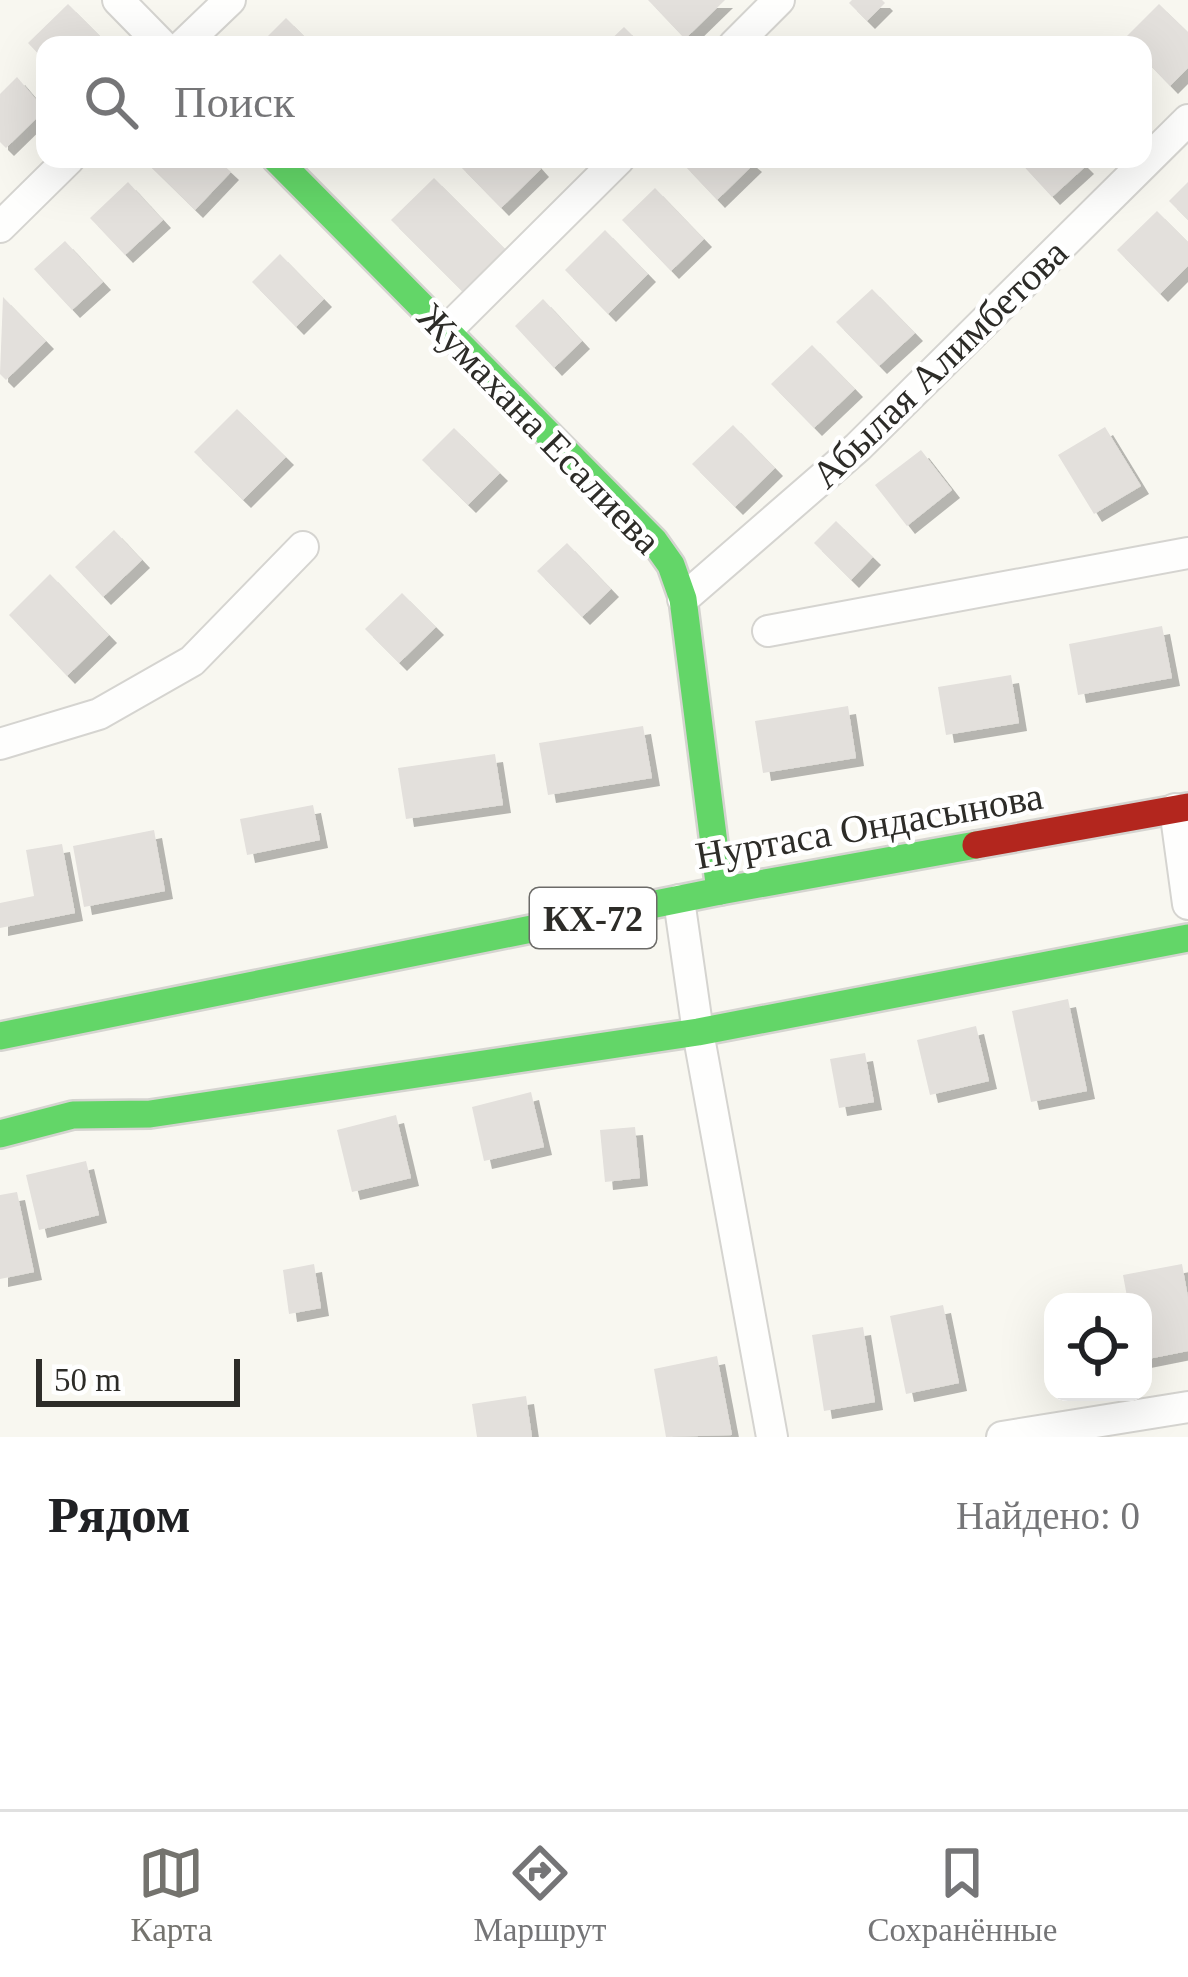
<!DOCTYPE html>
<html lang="ru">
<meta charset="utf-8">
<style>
:root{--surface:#fff;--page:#f2f2f2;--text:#202124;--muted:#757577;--line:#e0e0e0;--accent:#74736e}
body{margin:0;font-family:"Times New Roman",serif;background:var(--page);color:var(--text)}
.controls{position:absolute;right:36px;bottom:36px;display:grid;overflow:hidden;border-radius:24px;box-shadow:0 12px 48px #0002}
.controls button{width:108px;height:108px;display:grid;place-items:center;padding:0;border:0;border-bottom:3px solid var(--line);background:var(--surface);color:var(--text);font:60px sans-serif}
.scale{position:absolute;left:36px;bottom:30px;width:204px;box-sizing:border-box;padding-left:12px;border:6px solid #2d2c28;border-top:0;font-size:33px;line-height:42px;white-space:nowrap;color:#2d2c28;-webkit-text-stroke:9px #fff;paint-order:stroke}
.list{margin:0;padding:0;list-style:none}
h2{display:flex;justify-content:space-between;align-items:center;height:156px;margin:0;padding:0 48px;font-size:51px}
h2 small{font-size:39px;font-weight:400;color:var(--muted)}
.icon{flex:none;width:66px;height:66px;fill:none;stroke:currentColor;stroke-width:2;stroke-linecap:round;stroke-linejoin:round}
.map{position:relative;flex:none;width:1188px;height:1437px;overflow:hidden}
.search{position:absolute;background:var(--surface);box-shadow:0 12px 48px #0002;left:36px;right:36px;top:36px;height:132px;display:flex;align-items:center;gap:30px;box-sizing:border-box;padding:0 42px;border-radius:24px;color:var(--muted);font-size:45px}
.sheet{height:372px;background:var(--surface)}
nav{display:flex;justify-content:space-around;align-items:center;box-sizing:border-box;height:168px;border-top:3px solid var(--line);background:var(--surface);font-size:33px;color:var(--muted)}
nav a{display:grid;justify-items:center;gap:6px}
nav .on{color:var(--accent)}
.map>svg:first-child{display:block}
.building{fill:#e3e0dc;filter:url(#shadow)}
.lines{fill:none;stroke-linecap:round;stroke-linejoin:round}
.street-casing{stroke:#d5d4d0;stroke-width:34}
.fast-casing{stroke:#d5d4d0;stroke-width:32}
.jam-casing{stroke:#d5d4d0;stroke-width:32}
.street{stroke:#fefefd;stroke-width:30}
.fast{stroke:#63d668;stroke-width:27}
.jam{stroke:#b3261e;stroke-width:27}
.labels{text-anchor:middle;stroke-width:9;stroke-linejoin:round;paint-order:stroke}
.shield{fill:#fff;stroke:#6c6b68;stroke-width:3}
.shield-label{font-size:36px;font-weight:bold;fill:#2d2c28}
.street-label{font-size:39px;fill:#2d2c28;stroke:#fff}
</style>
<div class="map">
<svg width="1188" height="1437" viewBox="0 0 1188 1437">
<defs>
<filter id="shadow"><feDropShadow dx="8" dy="8" stdDeviation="0" flood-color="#0004"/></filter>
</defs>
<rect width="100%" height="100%" fill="#f8f7f0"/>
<g class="building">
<polygon points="648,0 725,0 685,39"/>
<polygon points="852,0 882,0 885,3 867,21 849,3"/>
<polygon points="68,4 109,45 45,45 45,61 28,43"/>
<polygon points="1159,4 1188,32 1188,68 1170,86 1143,58 1143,45 1130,45 1124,39"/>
<polygon points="286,18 313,45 259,45"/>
<polygon points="624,27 642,45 605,45"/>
<polygon points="17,77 45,110 6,148 0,142 0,94"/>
<polygon points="143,159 217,159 231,172 195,210"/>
<polygon points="463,159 532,159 541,169 501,208 458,164"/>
<polygon points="688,159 748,159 754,164 717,200 683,164"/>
<polygon points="1017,159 1079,159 1086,166 1052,197"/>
<polygon points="434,178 507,251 465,294 391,220"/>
<polygon points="128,182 163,220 125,255 90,218"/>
<polygon points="1188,182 1188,220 1169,201"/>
<polygon points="655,188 704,239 671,271 622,220"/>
<polygon points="1157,211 1188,242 1188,266 1160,294 1117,250"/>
<polygon points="605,230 648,274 608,314 565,270"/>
<polygon points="65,241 103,282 72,310 34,269"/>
<polygon points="280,254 324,299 296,327 252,282"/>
<polygon points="872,289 915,333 879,366 836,322"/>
<polygon points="3,297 46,341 6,380 0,374"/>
<polygon points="543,299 582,341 554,368 515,326"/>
<polygon points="812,345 855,389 814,428 771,384"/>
<polygon points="237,409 286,457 243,500 194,452"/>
<polygon points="733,425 775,468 735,507 692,464"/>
<polygon points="1105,427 1141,486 1094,514 1058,455"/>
<polygon points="454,428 500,473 468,505 422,460"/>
<polygon points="921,450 952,490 907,526 875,485"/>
<polygon points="836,521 873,557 851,580 814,543"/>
<polygon points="114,530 142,560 103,597 75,567"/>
<polygon points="567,543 611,589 582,617 537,571"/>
<polygon points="50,574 109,635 67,676 9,615"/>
<polygon points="402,593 436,627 399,663 365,629"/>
<polygon points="1162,626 1172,678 1078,695 1069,644"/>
<polygon points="1011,675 1019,723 946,735 938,687"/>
<polygon points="848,706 856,758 763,773 755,721"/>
<polygon points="643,726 652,778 548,795 539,743"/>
<polygon points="495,754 503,805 406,819 398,768"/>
<polygon points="313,805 320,840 247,855 240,819"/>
<polygon points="154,830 165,891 84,907 73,846"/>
<polygon points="62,844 75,913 0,928 0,903 34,896 26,850"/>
<polygon points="1068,999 1087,1091 1031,1102 1012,1011"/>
<polygon points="976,1026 989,1081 930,1095 917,1040"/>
<polygon points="865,1053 874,1102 839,1108 830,1059"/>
<polygon points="531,1092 544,1147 484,1161 472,1107"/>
<polygon points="396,1115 411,1178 352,1192 337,1130"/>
<polygon points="635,1127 640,1178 605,1182 600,1130"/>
<polygon points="86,1161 99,1215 39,1230 26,1175"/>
<polygon points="17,1192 34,1272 0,1279 0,1195"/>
<polygon points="314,1264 321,1308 289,1314 283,1270"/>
<polygon points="1182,1264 1188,1297 1188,1351 1143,1360 1143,1302 1128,1302 1123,1275"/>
<polygon points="943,1305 959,1383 906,1394 890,1316"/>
<polygon points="863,1327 875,1402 824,1411 812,1335"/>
<polygon points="717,1356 732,1435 666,1437 654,1369"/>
<polygon points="526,1396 532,1437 477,1437 472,1404"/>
</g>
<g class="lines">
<defs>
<g id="street">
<polyline points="118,0 162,45"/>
<polyline points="183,45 230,0"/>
<polyline points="734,45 779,0"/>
<polyline points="0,227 69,159"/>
<polyline points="447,330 619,159"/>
<polyline points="683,599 858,447 1188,120"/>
<polyline points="768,631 1188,553"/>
<polyline points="0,744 99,714 192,661 303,547"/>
<polyline points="1175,809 1188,904"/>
<polyline points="679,900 698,1032 772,1437"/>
<polyline points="1002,1437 1188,1407"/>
</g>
<g id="fast">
<polyline points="276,159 654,541 671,565 683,599 720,891"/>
<polyline points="0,1036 720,891 976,845"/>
<polyline points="0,1134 73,1115 150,1114 698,1032 1188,938"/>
</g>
<polyline id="jam" points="976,845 1188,807"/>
</defs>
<use href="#street" class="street-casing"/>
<use href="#fast" class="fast-casing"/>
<use href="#jam" class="jam-casing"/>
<use href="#street" class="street"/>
<use href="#fast" class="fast"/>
<use href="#jam" class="jam"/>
</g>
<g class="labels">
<rect class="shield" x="530" y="888" width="126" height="60" rx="9"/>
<g class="shield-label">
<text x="593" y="931">КХ-72</text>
</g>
<g class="street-label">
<text transform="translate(939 363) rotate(-44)" y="14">Абылая Алимбетова</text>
<text transform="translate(540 428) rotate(46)" y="14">Жумахана Есалиева</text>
<text transform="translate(869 825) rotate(-10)" y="14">Нуртаса Ондасынова</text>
</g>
</g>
</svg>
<div class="controls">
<button><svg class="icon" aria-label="locate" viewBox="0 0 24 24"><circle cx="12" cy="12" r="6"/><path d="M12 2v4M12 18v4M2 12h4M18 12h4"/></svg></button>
</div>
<div class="scale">50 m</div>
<div class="search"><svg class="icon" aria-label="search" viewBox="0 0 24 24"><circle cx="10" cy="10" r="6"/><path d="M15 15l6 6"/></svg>Поиск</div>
</div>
<section class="sheet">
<h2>Рядом<small>Найдено: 0</small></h2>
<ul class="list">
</ul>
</section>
<nav>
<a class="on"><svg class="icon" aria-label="map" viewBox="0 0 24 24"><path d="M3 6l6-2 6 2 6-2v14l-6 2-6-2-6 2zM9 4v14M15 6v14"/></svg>Карта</a>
<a><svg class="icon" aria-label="directions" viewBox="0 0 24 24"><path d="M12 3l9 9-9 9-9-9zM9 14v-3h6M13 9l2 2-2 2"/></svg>Маршрут</a>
<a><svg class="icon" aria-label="saved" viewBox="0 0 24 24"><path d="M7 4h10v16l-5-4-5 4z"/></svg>Сохранённые</a>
</nav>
